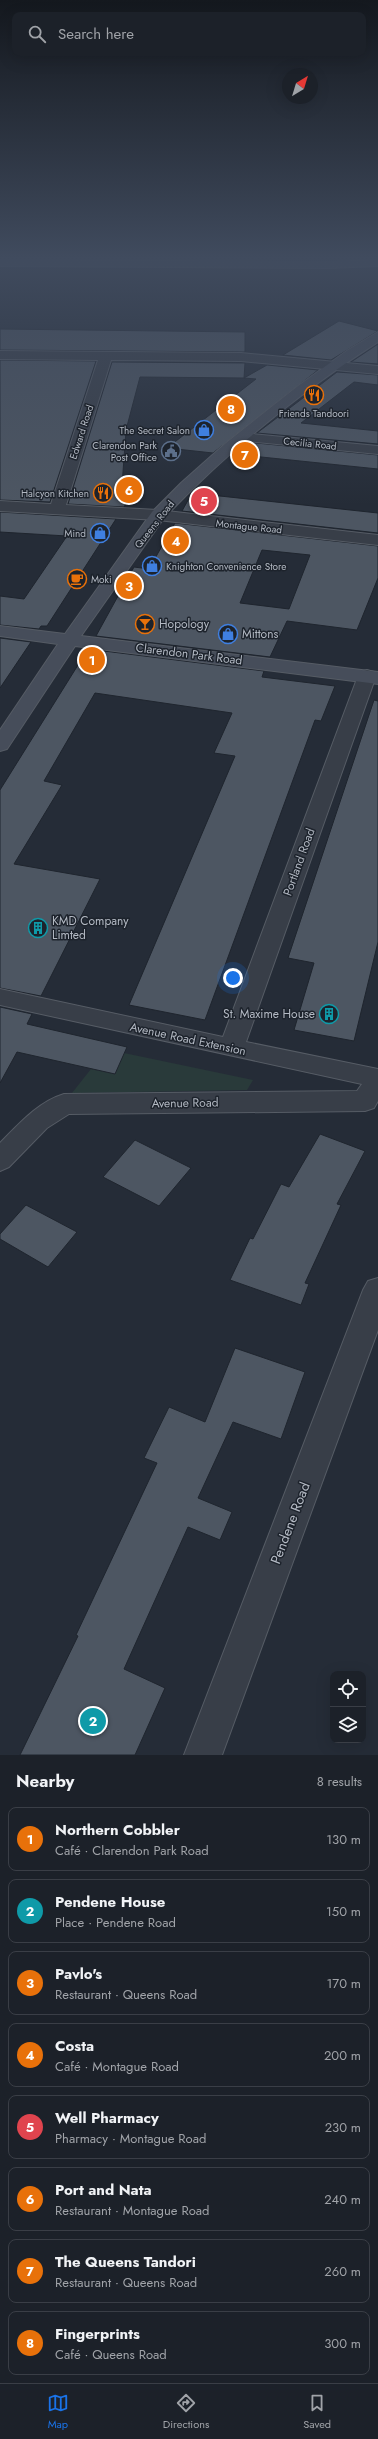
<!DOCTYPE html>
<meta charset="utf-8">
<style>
:root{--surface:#1c2129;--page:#252931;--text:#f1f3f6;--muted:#a0a3a8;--line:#3a3e46;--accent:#1a73e8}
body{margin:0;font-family:Jost,sans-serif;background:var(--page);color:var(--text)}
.controls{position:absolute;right:12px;bottom:12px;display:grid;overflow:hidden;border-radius:8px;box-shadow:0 4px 16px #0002}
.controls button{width:36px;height:36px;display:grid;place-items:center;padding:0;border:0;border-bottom:1px solid var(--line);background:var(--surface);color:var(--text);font:20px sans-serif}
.compass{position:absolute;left:282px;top:68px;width:36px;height:36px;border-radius:50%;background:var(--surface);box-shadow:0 4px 16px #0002;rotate:38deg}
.you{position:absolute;left:233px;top:978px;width:14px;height:14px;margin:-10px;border:3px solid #fff;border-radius:50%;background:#1a73e8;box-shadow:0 0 0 6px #1a73e833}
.badge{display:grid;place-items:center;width:26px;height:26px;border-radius:50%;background:var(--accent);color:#fff;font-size:13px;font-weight:700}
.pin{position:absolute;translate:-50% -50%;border:2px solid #fff;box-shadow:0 1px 4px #0006}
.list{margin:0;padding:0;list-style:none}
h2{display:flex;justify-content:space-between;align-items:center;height:52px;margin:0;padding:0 16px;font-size:17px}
h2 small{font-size:13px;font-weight:400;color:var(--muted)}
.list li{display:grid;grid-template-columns:26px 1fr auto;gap:12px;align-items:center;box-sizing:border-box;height:64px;margin:0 8px 8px;padding:0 8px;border:1px solid var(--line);border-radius:8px}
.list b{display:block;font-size:15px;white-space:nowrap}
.list p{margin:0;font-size:13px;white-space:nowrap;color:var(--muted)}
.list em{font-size:13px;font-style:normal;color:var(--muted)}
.icon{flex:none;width:22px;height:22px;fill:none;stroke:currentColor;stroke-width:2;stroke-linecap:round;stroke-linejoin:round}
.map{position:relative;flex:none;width:378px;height:1755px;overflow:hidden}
.search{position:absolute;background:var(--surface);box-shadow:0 4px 16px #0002;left:12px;right:12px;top:12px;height:44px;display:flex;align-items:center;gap:10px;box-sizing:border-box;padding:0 14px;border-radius:8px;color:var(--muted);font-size:15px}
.sheet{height:628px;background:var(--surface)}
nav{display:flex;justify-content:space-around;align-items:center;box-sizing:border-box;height:56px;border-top:1px solid var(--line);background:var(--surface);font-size:11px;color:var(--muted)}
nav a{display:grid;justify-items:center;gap:2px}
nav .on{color:var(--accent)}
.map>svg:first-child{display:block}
.green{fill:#293a3a}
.building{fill:#4d5662;stroke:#1f252e;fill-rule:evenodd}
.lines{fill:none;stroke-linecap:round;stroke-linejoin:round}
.street-casing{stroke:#565c65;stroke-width:2}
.secondary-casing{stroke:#565c65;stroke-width:2}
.street{fill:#383e48;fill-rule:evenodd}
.secondary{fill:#464d5a;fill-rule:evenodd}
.labels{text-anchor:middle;stroke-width:3;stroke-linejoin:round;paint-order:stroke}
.far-poi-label{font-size:10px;fill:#b3b9c3;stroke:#1d232c;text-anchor:end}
.far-street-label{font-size:10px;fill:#b3b9c3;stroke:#1d232c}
.poi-label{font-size:12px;fill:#b3b9c3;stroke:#1d232c;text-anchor:start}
.street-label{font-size:12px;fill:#b3b9c3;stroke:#1d232c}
.near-street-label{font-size:14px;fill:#b3b9c3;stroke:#1d232c}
</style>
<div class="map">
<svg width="378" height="1755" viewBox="0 0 378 1755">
<rect width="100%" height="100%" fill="#252c37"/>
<polygon class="green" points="124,1053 253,1080 247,1090 72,1093 91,1069 115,1074"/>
<g class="building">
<polygon points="339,321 378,331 331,360 283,355"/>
<polygon points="0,329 245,332 245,352 0,350"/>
<polygon points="378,344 378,364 351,362"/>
<polygon points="0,360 96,361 50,502 0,500"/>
<polygon points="112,362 245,363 244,378 140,377 126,430 122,486 136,487 124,507 68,504"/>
<polygon points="267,365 318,370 213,453 167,448 256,379 244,378"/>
<polygon points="337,372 378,375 378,385 354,382 301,423 378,431 378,444 257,433"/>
<polygon points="246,442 378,455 378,469 232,454"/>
<polygon points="192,493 378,513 378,533 182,511"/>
<polygon points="0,512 116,519 47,626 41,626 39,629 0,625 0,596 24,599 67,536 0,532"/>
<path d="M 175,523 L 378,546 L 378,578 L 357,630 L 287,621 L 270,657 L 96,636 L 134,567 L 149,569 ZM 262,550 L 310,555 L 289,609 L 240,603 Z"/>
<polygon points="0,638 31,642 0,688"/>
<polygon points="88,649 264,671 262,677 335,686 321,721 315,720 205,1020 129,1005 235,756 214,753 232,713 95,693 44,781 62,785 14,864 100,879 41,996 0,988 0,790"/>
<polygon points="374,700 378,701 378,942 354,1041 294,1030 314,963 288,958"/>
<polygon points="0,1007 32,1014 27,1024 127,1047 115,1074 17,1052 0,1083"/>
<polygon points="320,1134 365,1151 337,1204 341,1205 305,1283 309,1284 301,1305 230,1280 250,1238 253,1239 281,1184 289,1187"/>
<polygon points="135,1140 191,1168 159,1206 103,1177"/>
<polygon points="26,1205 77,1232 48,1267 0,1239 0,1234"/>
<polygon points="235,1348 305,1372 281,1439 233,1422 198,1498 232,1512 220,1540 188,1527 124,1669 165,1688 135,1755 20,1755 78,1636 76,1635 157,1463 144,1458 169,1407 205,1422"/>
</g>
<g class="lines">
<defs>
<g id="street">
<polygon points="0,351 241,353 378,366 378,374 241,361 111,360 66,505 158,510 378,535 378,545 158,520 0,511 0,501 51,504 98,360 0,359"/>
<polygon points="242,433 378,446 378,454 237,440 235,437"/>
<path d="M 367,670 L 374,672 L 376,676 L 246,1042 L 378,1069 L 378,1101 L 374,1108 L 365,1111 L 69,1114 L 47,1128 L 9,1167 L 0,1171 L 0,1143 C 19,1124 38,1102 64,1094 L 357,1091 L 362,1084 L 0,1005 L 0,989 L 223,1037 L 358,676 L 360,672 Z"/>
<polygon points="378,1278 378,1330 222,1755 184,1755 363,1290 368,1281"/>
</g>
<g id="secondary">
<polygon points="0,260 328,262 378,260 378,266 328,268 0,266"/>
<path d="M 378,332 L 378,342 C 301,391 227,452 164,518 L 81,636 L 378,672 L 378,684 L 75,646 L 7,749 L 0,751 L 0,730 L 58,644 L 0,636 L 0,626 L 65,634 L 152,512 L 181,483 L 226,443 L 298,386 L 348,350 Z"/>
</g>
</defs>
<use href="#street" class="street-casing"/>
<use href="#secondary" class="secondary-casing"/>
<use href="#street" class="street"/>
<use href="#secondary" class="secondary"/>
</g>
<linearGradient id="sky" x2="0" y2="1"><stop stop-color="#14181e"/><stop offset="0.51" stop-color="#404b5e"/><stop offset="1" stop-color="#404b5e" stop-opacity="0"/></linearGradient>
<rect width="378" height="505" fill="url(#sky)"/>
<defs>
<symbol id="restaurant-ring" viewBox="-11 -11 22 22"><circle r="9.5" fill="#1d232c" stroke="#e8710a" stroke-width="1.5"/><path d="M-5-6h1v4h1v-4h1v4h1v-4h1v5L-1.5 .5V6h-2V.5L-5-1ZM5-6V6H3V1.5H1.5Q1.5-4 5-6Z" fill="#e8710a"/></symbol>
<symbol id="shop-ring" viewBox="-11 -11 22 22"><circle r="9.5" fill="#1d232c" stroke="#3f7fe0" stroke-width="1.5"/><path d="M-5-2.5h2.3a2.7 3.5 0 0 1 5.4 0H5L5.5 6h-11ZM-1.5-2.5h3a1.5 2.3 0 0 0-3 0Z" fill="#3f7fe0"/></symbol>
<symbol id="civic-ring" viewBox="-11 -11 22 22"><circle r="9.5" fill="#1d232c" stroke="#5c6f8a" stroke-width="1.5"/><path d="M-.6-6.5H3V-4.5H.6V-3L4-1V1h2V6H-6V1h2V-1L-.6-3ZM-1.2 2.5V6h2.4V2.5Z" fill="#5c6f8a"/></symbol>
<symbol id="cafe-ring" viewBox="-11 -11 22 22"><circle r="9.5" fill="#1d232c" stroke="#e8710a" stroke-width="1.5"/><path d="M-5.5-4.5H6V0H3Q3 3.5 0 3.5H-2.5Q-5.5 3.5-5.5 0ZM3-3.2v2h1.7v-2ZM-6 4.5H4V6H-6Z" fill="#e8710a"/></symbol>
<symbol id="bar-ring" viewBox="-11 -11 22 22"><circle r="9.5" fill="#1d232c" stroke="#e8710a" stroke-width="1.5"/><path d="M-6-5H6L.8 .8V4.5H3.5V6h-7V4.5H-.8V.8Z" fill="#e8710a"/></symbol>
<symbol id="building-ring" viewBox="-11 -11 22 22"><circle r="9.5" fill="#1d232c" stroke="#0f9aa8" stroke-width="1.5"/><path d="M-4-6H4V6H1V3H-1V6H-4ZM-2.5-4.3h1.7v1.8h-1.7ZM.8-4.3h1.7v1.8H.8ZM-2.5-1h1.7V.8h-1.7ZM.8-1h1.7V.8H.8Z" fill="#0f9aa8"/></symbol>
</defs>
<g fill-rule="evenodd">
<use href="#restaurant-ring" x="303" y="384" width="22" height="22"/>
<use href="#shop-ring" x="193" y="419" width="22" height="22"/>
<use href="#civic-ring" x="160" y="440" width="22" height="22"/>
<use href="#restaurant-ring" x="92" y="482" width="22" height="22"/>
<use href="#shop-ring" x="89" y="522" width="22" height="22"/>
<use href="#shop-ring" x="141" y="555" width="22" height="22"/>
<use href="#cafe-ring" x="66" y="568" width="22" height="22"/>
<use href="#bar-ring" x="134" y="613" width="22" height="22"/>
<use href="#shop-ring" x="217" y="623" width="22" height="22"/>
<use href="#building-ring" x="27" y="917" width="22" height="22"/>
<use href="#building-ring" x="318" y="1003" width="22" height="22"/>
</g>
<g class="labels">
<g class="far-poi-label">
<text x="314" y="417" text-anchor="middle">Friends Tandoori</text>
<text x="190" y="434">The Secret Salon</text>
<text x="157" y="449">Clarendon Park<tspan x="157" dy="12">Post Office</tspan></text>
<text x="89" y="497">Halcyon Kitchen</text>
<text x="86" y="537">Mind</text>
<text x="166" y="570" text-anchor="start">Knighton Convenience Store</text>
<text x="91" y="583" text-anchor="start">Moki</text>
</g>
<g class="far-street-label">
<text transform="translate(81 432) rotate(-72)" y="4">Edward Road</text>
<text transform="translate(310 443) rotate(6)" y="4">Cecilia Road</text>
<text transform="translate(154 524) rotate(-52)" y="4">Queens Road</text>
<text transform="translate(249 526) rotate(6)" y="4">Montague Road</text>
</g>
<g class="poi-label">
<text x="159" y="628">Hopology</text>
<text x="242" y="638">Mittons</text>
<text x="52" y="925">KMD Company<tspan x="52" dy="14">Limted</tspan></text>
<text x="315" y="1018" text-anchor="end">St. Maxime House</text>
</g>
<g class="street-label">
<text transform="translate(189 654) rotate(7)" y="4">Clarendon Park Road</text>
<text transform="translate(299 862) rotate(-70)" y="4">Portland Road</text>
<text transform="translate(188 1039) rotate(12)" y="4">Avenue Road Extension</text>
<text transform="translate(185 1103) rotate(-1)" y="4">Avenue Road</text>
</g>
<g class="near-street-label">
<text transform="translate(290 1523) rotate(-69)" y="5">Pendene Road</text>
</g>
</g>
</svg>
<div class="controls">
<button><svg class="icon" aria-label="locate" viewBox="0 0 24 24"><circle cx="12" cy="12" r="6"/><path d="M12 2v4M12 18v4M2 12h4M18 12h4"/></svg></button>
<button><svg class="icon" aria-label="layers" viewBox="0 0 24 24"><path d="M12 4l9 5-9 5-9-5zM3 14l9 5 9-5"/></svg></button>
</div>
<svg class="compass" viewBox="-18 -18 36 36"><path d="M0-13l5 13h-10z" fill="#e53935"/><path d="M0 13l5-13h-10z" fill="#a0a3a8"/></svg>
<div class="you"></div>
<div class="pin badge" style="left:92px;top:660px;background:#e8710a">1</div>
<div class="pin badge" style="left:93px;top:1721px;background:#0f9aa8">2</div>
<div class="pin badge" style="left:129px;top:586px;background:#e8710a">3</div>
<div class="pin badge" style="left:176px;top:541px;background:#e8710a">4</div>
<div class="pin badge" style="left:204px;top:501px;background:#e0444e">5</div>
<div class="pin badge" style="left:129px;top:490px;background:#e8710a">6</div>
<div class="pin badge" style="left:245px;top:455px;background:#e8710a">7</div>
<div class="pin badge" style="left:231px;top:409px;background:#e8710a">8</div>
<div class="search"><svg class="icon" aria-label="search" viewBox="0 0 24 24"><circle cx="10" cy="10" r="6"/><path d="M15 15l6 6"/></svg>Search here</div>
</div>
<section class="sheet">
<h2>Nearby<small>8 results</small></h2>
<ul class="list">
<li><span class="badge" style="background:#e8710a">1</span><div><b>Northern Cobbler</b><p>Café · Clarendon Park Road</p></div><em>130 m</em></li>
<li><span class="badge" style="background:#0f9aa8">2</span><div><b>Pendene House</b><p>Place · Pendene Road</p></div><em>150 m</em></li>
<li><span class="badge" style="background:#e8710a">3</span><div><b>Pavlo's</b><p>Restaurant · Queens Road</p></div><em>170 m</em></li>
<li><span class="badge" style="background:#e8710a">4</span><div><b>Costa</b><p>Café · Montague Road</p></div><em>200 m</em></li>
<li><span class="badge" style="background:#e0444e">5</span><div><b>Well Pharmacy</b><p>Pharmacy · Montague Road</p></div><em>230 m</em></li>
<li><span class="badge" style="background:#e8710a">6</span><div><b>Port and Nata</b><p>Restaurant · Montague Road</p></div><em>240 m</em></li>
<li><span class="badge" style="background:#e8710a">7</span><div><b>The Queens Tandori</b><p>Restaurant · Queens Road</p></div><em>260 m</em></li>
<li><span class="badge" style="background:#e8710a">8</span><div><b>Fingerprints</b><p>Café · Queens Road</p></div><em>300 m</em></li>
</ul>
</section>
<nav>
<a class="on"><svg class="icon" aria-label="map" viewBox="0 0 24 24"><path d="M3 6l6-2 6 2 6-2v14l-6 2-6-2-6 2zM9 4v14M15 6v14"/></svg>Map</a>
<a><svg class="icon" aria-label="directions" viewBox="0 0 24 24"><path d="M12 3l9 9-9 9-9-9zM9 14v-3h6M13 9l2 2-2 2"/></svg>Directions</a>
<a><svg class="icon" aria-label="saved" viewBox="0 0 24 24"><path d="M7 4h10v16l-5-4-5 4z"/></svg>Saved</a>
</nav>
